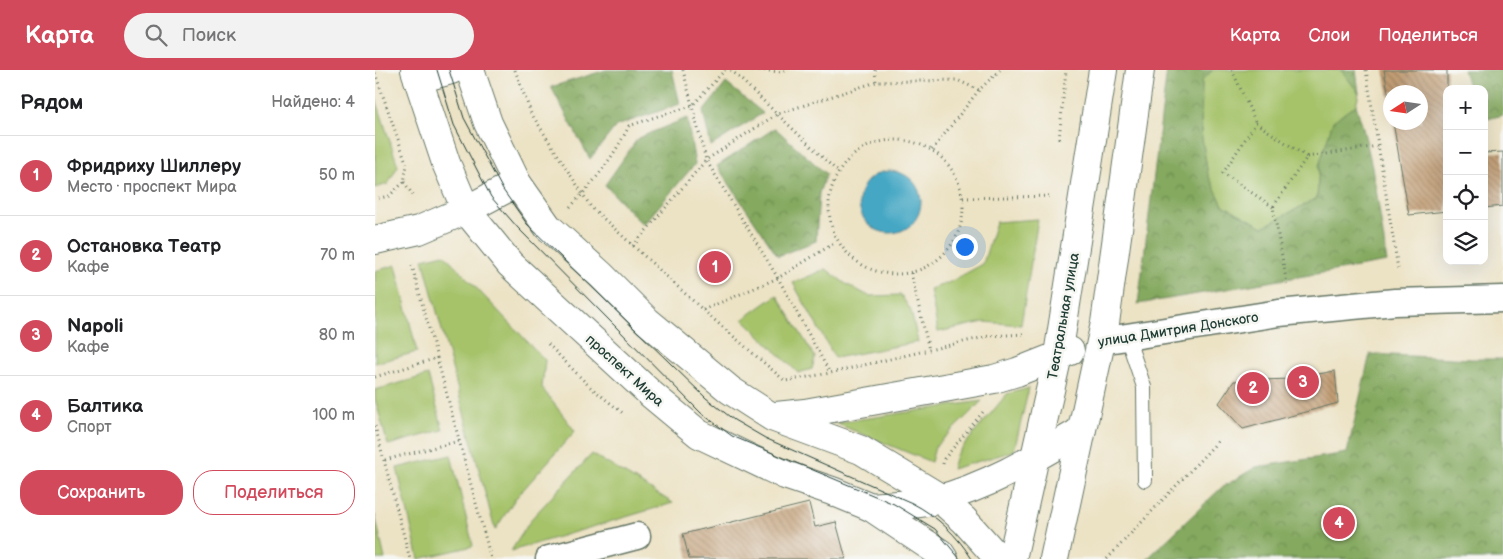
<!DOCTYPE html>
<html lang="ru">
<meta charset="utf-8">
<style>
:root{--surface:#fff;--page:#f2f2f2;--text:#202124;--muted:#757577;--line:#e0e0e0;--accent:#d1495b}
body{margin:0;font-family:"Balsamiq Sans",sans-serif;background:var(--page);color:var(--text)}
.controls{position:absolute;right:15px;top:15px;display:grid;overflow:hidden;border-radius:10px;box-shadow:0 5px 20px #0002}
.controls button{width:45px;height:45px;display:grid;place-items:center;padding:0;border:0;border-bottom:1px solid var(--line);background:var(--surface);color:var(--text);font:25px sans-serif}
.compass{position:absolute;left:1008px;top:15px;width:45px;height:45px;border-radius:50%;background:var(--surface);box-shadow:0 5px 20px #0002;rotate:258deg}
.you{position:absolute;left:589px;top:176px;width:18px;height:18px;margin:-12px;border:4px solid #fff;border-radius:50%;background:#1a73e8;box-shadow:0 0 0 8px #1a73e833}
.badge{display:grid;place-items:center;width:32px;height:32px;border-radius:50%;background:var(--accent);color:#fff;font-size:16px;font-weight:700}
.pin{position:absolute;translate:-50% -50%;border:2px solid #fff;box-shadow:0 1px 5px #0006}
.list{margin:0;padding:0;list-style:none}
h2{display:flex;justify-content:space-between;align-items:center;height:65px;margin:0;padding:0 20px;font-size:21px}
h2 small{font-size:16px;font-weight:400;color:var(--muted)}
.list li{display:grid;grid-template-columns:32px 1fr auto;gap:15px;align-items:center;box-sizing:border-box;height:80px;padding:0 20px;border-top:1px solid var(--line)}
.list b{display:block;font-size:19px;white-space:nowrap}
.list p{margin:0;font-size:16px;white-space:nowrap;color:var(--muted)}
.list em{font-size:16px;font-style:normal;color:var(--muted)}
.actions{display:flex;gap:10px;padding:15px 20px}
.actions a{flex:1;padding:11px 0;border:1px solid var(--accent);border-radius:20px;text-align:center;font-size:18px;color:var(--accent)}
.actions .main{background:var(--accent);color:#fff}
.icon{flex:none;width:28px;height:28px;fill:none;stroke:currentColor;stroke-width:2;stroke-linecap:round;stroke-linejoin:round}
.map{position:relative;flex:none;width:1128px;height:489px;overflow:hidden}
header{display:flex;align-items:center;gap:30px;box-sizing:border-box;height:70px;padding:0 25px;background:var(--accent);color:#fff}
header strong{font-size:24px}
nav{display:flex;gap:28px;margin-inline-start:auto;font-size:18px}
.search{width:350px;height:45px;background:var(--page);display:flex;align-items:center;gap:12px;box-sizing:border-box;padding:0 18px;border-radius:28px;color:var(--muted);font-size:19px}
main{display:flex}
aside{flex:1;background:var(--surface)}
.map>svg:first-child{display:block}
.green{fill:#a6c36a;stroke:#62804f}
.forest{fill:url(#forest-crowns);stroke:#527349}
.water{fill:#44a7c4;stroke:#32727c}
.building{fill:url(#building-back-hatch)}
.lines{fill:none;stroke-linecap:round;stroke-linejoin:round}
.lane-casing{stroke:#677766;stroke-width:16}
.street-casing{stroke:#677766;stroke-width:29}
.secondary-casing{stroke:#677766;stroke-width:30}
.primary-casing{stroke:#677766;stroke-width:30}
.path{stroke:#677766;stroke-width:3;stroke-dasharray:1 4;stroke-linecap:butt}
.lane{stroke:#fff;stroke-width:14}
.street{stroke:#fff;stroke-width:26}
.secondary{stroke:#fff;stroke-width:28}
.primary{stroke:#fff;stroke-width:28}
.tram{stroke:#1f3d34;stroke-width:1}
.labels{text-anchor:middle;stroke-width:5;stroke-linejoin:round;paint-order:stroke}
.street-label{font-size:14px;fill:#1f3d34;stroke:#f6f6f2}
</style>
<header>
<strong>Карта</strong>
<div class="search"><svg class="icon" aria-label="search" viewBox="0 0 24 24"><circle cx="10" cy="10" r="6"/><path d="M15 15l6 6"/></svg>Поиск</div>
<nav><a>Карта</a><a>Слои</a><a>Поделиться</a></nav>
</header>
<main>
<aside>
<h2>Рядом<small>Найдено: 4</small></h2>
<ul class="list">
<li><span class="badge">1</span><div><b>Фридриху Шиллеру</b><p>Место · проспект Мира</p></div><em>50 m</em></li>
<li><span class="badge">2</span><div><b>Остановка Театр</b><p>Кафе</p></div><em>70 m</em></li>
<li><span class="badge">3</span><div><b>Napoli</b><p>Кафе</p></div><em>80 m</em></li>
<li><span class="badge">4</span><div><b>Балтика</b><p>Спорт</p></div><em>100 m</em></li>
</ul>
<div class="actions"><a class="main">Сохранить</a><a>Поделиться</a></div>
</aside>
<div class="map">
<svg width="1128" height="489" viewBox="0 0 1128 489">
<defs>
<pattern id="forest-crowns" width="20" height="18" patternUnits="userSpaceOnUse" patternTransform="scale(1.25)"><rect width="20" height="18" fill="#84a95e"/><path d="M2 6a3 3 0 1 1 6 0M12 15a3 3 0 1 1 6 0" fill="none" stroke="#6b8b4e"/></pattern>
<pattern id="building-back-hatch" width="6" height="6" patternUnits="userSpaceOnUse" patternTransform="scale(1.25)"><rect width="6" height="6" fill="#c29d74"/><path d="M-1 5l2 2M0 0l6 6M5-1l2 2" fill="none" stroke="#9d8160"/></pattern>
</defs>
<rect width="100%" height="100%" fill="#f6f6f2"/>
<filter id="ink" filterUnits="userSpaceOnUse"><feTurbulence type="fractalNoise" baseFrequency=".02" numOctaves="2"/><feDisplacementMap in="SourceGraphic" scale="10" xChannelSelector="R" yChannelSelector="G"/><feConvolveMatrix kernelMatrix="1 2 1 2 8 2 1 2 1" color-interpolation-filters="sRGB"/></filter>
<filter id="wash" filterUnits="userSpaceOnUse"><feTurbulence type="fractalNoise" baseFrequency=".0096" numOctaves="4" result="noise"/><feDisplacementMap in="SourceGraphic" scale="20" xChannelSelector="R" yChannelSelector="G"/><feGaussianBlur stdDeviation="1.12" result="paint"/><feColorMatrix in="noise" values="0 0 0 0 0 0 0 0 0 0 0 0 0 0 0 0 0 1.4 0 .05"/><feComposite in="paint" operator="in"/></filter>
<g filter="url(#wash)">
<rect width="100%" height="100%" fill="#ece2c4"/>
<g class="green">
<polygon points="838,0 966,0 984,23 981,35 958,52 944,96 942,128 888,157 848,135 833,105 826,62 827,10"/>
<polygon points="0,26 23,96 13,114 0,118"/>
<polygon points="663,149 646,255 609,252 563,262 555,219 573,213 608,194 621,152"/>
<polygon points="69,184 170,290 167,318 200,361 140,429 120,460 48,189"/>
<polygon points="21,195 42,282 0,293 0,201"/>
<polygon points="451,199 471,214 494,226 526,225 536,241 543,272 460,288 418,213"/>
<polygon points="402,225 440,287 437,299 423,303 368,249"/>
<polygon points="53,305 68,360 13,375 0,329 0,320"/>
<polygon points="654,318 639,381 577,399 581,385 632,324"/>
<polygon points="607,331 560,377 556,392 460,353"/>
<polygon points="217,384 298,433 136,481 157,448"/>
<polygon points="76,385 98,476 44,489 22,398"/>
<polygon points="0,445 10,489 0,489"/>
</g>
<g class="forest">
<polygon points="231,0 297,0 305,34 241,56 215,89 176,17"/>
<path d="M 792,0 L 838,0 L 827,11 L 826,62 L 833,105 L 848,135 L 888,157 L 942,128 L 944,96 L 958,51 L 981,35 C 998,86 1004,139 1012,192 L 763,234 Z"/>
<polygon points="966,0 981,0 984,23"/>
<polygon points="1088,0 1128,0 1128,45 1109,50 1109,19 1094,19"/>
<polygon points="351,13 388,43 336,76 328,42"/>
<polygon points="312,48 320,94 268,155 230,115 263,68"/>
<polygon points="400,58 451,104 444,123 441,171 403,186 342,96"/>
<polygon points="995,284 1097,289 1128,289 1128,489 772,489 846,418 881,397 972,383"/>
</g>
<circle class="water" cx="515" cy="132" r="31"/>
<g id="blocks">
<g class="building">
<polygon points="1009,0 1072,0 1072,141 1034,145 1018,52 1046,52 1046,22 1016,22 1016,37"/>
<polygon points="1128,82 1128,136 1109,138 1109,83"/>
<polygon points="960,301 963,333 868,359 844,333 859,311 916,309"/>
<polygon points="434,433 440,457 461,452 471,489 314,489 308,464"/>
</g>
</g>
</g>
<g filter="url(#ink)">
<use href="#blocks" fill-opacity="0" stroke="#677766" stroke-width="1"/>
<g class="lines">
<defs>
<polyline id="lane" points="752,267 769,317 770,410"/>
<g id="street">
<polyline points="726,271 904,243 1020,232 1128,229"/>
<polyline points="174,489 262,466"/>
</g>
<polyline id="secondary" points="0,170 44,160 91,140"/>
<g id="primary">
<polyline points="40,0 71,93 91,140 135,194 277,325 324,364 410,405 457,421 496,437 565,483 569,489"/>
<polyline points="95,0 113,53 142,113 173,157 226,205 272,251 355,320 397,347 486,380 562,426 589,450 624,489"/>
<polyline points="43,9 76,0"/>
<polyline points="91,140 142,113"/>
<polyline points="401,346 430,343 619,309 642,302 695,281"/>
<path d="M 496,437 C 515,435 543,435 561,430 C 614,416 660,388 706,361"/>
<polyline points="637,489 683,285 728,0"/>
<polyline points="679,489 730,253 765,0"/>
</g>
</defs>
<use href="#lane" class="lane-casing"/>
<use href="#street" class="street-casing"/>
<use href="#secondary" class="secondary-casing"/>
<use href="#primary" class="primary-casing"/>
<g class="path">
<polyline points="140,0 156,43 216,137 328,240 410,311 455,303 614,266 649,264"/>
<polyline points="308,0 331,90 403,208 455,303"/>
<polyline points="356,0 463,102"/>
<polyline points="384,0 407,2 411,0"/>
<polyline points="500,0 501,12"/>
<polyline points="857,0 881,53"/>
<polyline points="991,0 1023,199"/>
<polyline points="0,3 32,95 29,112 14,126 0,129"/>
<polyline points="684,69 691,0"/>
<circle cx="521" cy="137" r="67"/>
<polyline points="557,80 604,20"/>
<polyline points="932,87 1003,76"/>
<polyline points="29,112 40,128"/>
<polyline points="588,128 677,126"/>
<path d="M 195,137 C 219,113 239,86 254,56 L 283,46 L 317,36 L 350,0"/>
<polyline points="898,137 848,103 881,53 932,87 898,137 912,214"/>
<polyline points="258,176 331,90 402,44 501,12 582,10 604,20 625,0"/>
<polyline points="536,203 554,280"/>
<polyline points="328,240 403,208 461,172"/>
<polyline points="173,274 214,316 249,344"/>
<polyline points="62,288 116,489"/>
<polyline points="0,307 62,288 36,192"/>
<polyline points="0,356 35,489"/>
<polyline points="10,390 84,371"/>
<polyline points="568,394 569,389 608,342"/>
<polyline points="732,489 845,369"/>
</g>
<use href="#lane" class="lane"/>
<use href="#street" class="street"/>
<use href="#secondary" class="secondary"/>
<use href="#primary" class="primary"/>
<g class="tram">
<polyline points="62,0 79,55 116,127 143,158 326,343 357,366 519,434 560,459 585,489"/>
<path d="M 74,0 L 89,48 L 128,120 L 152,154 L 331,328 L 359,350 L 390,368 L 537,433 C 562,446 582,465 597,489"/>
</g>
</g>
</g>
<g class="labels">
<g class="street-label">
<text transform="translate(688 246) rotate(-80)" y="5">Театральная улица</text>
<text transform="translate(803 259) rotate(-9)" y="5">улица Дмитрия Донского</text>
<text transform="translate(250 300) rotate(42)" y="5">проспект Мира</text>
</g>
</g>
</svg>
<div class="controls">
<button>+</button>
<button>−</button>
<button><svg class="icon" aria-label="locate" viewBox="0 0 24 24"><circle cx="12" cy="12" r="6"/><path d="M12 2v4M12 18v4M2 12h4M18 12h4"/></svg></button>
<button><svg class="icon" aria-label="layers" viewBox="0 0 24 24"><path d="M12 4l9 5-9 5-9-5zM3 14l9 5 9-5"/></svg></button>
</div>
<svg class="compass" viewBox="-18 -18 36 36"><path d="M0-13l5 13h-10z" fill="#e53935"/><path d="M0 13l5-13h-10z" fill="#757577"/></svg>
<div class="you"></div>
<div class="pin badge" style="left:340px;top:197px">1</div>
<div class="pin badge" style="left:878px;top:318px">2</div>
<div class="pin badge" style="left:928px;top:312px">3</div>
<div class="pin badge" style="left:964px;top:453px">4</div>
</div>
</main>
